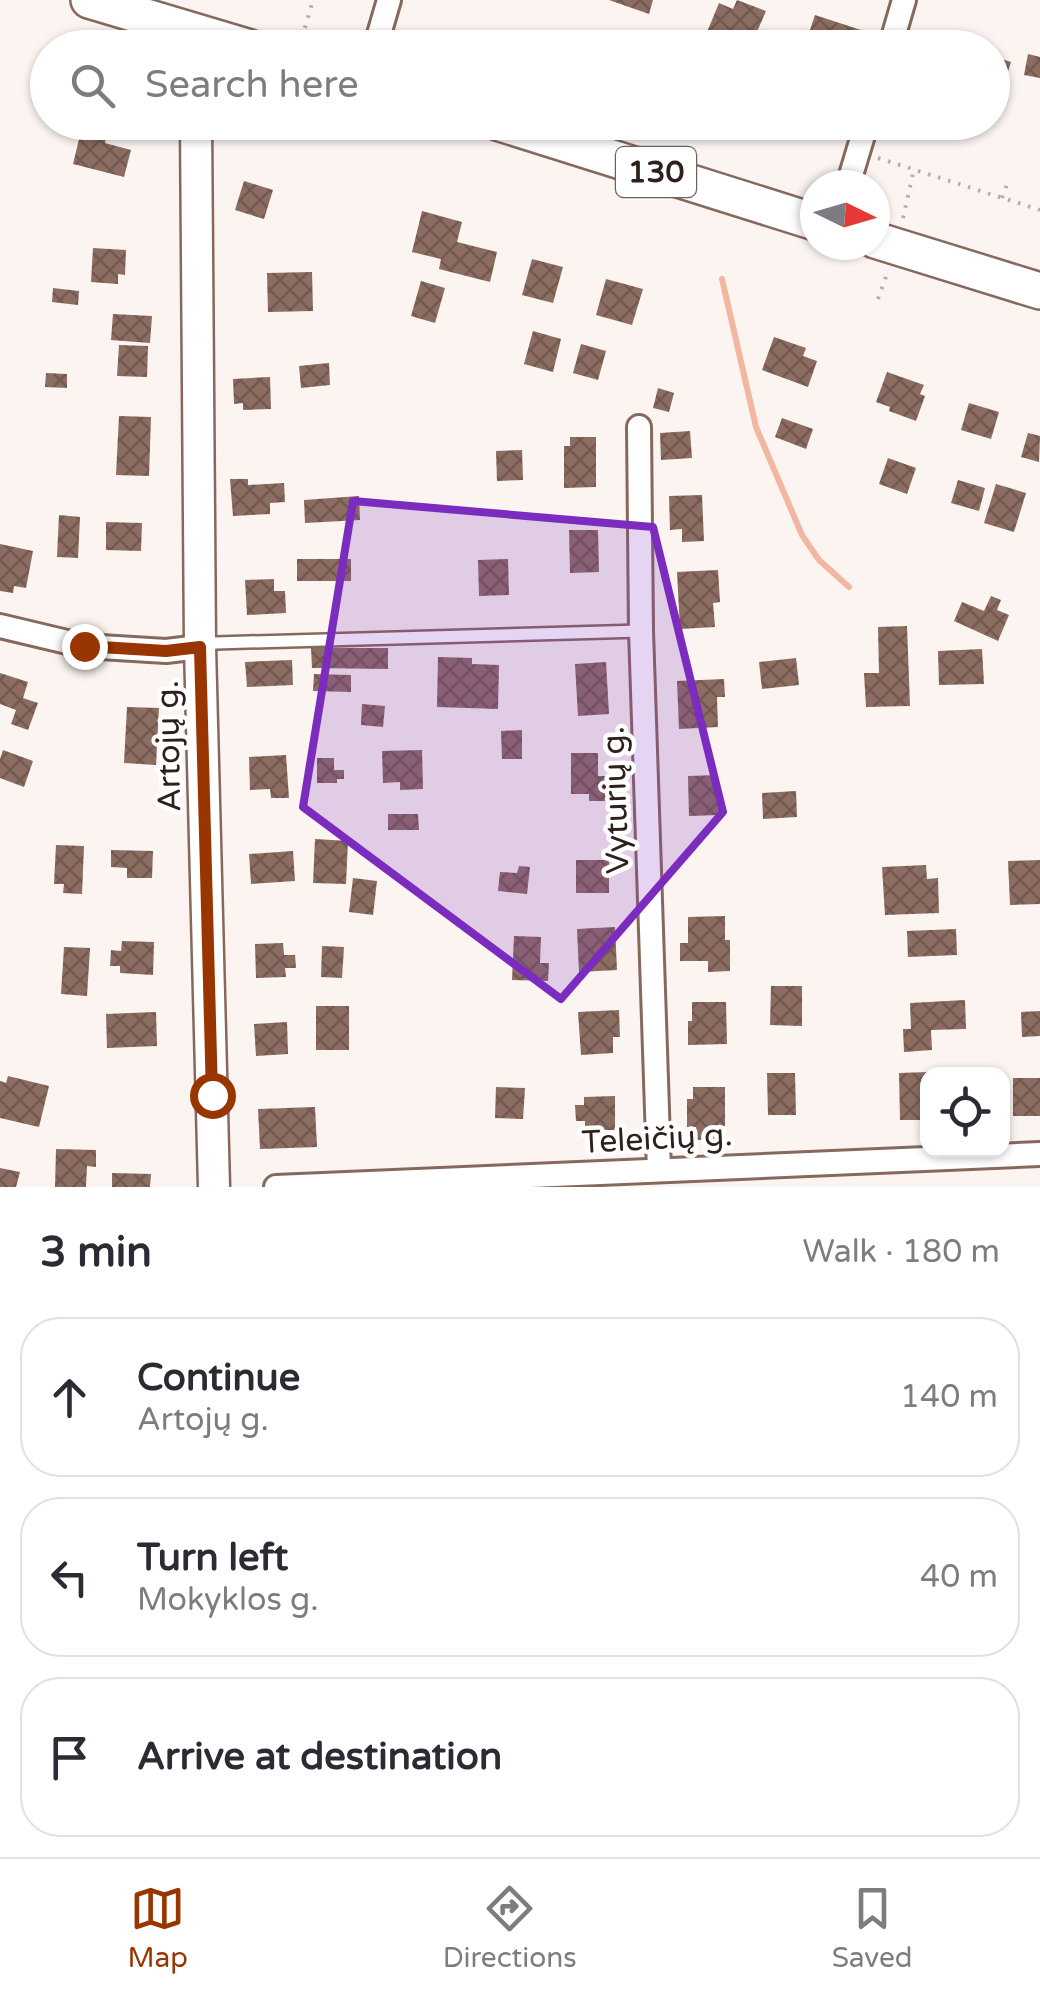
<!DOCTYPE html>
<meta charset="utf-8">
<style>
:root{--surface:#fff;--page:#f2f2f3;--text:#2b2b33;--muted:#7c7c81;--line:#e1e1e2;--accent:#993500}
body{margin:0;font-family:"Varela Round",sans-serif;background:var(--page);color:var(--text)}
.controls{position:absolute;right:30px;bottom:30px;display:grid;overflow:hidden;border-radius:20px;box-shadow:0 2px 8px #0004}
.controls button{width:90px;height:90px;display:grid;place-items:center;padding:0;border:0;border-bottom:2px solid var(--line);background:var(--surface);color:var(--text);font:50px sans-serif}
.compass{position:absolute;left:800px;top:170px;width:90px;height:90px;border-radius:50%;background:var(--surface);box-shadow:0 2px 8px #0004;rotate:95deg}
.stop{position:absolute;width:30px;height:30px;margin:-22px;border:8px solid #993500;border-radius:50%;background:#fff}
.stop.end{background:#993500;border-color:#fff;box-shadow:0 2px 10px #0008}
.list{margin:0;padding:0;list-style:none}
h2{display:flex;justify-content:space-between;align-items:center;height:130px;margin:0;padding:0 40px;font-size:42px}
h2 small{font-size:32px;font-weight:400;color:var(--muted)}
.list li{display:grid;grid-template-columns:65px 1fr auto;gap:30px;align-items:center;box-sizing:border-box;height:160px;margin:0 20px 20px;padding:0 20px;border:2px solid var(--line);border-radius:40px}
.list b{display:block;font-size:38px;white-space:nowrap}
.list p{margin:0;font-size:32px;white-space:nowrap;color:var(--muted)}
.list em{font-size:32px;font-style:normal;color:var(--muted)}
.icon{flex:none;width:55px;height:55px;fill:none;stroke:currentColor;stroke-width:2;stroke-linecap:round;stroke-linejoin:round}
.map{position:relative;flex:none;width:1040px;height:1187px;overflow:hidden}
.search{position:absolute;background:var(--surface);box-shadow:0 2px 8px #0004;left:30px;right:30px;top:30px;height:110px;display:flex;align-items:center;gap:25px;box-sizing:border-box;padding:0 35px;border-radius:55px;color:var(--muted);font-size:38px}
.sheet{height:670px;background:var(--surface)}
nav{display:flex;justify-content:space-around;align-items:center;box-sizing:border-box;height:140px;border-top:2px solid var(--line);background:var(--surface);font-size:28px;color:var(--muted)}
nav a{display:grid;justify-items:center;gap:5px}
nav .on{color:var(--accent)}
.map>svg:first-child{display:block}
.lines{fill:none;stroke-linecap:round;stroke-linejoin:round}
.stream{stroke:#f1b7a1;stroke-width:6}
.building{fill:url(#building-cross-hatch)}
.service-casing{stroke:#87685d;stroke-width:16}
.minor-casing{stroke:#87685d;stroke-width:28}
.secondary-casing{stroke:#87685d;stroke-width:35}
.primary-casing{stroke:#87685d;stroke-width:40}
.path{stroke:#b6ada9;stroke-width:4;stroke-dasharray:2.5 8;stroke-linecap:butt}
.service{stroke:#fff;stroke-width:11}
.minor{stroke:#fff;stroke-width:22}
.secondary{stroke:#fff;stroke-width:30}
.primary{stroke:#fff;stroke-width:35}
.route{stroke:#993500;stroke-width:12}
.marked{fill:#7b2cbf;fill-opacity:0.2;stroke:#7b2cbf;stroke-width:8;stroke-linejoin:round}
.labels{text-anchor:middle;stroke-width:9;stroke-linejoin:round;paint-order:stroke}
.shield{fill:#fff;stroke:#6d6460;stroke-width:2.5}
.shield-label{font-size:30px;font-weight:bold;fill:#2e211c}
.street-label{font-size:32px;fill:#2e211c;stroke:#fff}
</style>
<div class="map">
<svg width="1040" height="1187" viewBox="0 0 1040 1187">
<defs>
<pattern id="building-cross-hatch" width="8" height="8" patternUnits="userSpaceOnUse" patternTransform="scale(2.5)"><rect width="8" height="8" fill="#8c6d62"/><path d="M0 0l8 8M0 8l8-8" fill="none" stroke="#735950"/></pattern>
</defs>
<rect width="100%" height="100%" fill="#fbf4f1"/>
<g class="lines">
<polyline class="stream" points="722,279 756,427 802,535 819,560 849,587"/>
</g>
<g class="building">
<polygon points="609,0 653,0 649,14"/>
<polygon points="737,0 766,11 750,48 724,48 718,45 721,38 707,32 719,3 733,9"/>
<polygon points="815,15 864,31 859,48 822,48 806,42"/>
<polygon points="1028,54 1040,57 1040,78 1024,75"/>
<polygon points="992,56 1011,62 999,99 992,97"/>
<polygon points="81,131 106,138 105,143 131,150 124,177 73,164"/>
<polygon points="244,181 273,190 264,219 235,210"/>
<polygon points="422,211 462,222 457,242 497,252 490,282 439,269 441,259 412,252"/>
<polygon points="93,248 126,250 125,275 118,274 118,284 91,282"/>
<polygon points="532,259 563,267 553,303 522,295"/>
<polygon points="312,272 313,311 268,312 267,273"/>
<polygon points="606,279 643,289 632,325 596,315"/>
<polygon points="421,281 445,288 435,323 411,316"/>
<polygon points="53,288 79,291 78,305 52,302"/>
<polygon points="113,314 152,316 150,343 111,340"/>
<polygon points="533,331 561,339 553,372 524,364"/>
<polygon points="774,337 806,348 803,356 817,361 808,387 762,370"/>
<polygon points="581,344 606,351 598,380 573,373"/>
<polygon points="119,345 148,346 147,377 117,376"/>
<polygon points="329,363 330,385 301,388 299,366"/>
<polygon points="887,372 924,385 920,394 925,396 916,421 889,411 890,407 876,402"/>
<polygon points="46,373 67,374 67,388 45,387"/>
<polygon points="270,377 271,409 243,410 243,403 234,404 233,379"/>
<polygon points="658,388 674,393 669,412 653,408"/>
<polygon points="969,403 999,412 991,439 961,430"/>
<polygon points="119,416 151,417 149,476 116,475"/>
<polygon points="782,418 813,429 806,449 775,437"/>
<polygon points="690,431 692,458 661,460 660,433"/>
<polygon points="1028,433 1040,436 1039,462 1021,457"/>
<polygon points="570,437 596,437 596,487 564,488 564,446 570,446"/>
<polygon points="522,450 523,480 497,481 496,451"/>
<polygon points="888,458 916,468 907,494 879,484"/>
<polygon points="230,479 248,479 248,485 284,483 285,502 270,503 270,514 233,516"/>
<polygon points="958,480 985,488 979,511 951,503"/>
<polygon points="996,484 1026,493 1014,532 984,523"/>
<polygon points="702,495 704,541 682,542 682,529 670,530 669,496"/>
<polygon points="359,496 360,520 305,523 304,500"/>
<polygon points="59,515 80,517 78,558 57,557"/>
<polygon points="106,522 142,523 141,551 106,550"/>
<polygon points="569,530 598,530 599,572 570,573"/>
<polygon points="0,544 33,551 26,588 14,586 13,593 0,591"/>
<rect x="297" y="559" width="54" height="22"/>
<polygon points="508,559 509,595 479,596 478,560"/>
<polygon points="718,570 720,602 713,603 715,627 680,629 677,572"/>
<polygon points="274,579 274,591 285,591 286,613 247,615 245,580"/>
<polygon points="991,596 1001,600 997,610 1009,615 998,641 954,621 962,602 984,611"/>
<polygon points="907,626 910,706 866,707 864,673 879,673 878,627"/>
<polygon points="311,648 388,648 388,669 312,668"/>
<polygon points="982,649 984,684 939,685 938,651"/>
<polygon points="438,657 472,658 472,664 499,665 498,709 437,707"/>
<polygon points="796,658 799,685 762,689 759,662"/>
<polygon points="292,660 293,685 247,687 245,662"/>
<polygon points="606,662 609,714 578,716 575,664"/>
<polygon points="0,673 28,682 23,698 38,703 28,730 11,724 16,710 0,704"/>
<polygon points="314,674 351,675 351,692 313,691"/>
<polygon points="724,679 725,697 717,697 718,727 679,729 677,681"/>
<polygon points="362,704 385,706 383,727 361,725"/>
<polygon points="127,707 159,708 156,765 124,763"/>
<polygon points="522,730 522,759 502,759 501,731"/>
<polygon points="3,750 33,761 24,787 0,778 0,759"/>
<polygon points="422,750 423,789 400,790 400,782 383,783 382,751"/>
<polygon points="571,753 598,753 598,776 608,776 608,801 589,801 589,794 571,794"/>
<polygon points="286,755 289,798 271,798 270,789 250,790 249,757"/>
<polygon points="317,758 334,758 334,770 344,770 344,779 337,779 337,783 317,783"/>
<polygon points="718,775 719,815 689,816 688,776"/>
<polygon points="796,791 797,817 763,819 762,793"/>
<polygon points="388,814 418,814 419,830 388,830"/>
<polygon points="315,839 348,841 346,884 313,883"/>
<polygon points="56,845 84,846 82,894 63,893 64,884 54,884"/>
<polygon points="111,850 153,851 152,878 127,878 127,868 111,867"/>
<polygon points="293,851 295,881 251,884 249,854"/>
<rect x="576" y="860" width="33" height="33"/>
<polygon points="1040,860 1040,904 1010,905 1008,861"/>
<polygon points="926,865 927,879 938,878 939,913 885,915 882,867"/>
<polygon points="519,866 530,867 527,894 498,891 500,872 517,873"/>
<polygon points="353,878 377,881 373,915 349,912"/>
<polygon points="725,916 725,940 730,940 730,971 708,972 708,961 680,961 680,943 688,943 688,917"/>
<polygon points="615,927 617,970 579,972 577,929"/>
<polygon points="956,929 957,955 908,957 907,931"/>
<polygon points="514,936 541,937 540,963 549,963 548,981 512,980"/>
<polygon points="122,941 154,942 153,975 120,973 120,966 110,966 111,950 121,951"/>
<polygon points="283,943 284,955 295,955 296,968 285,968 286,977 256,978 255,944"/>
<polygon points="322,946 344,947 342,978 321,977"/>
<polygon points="64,947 90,948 87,996 61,994"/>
<polygon points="771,986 802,986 802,1026 770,1025"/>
<polygon points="965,1000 966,1029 931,1030 932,1050 904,1052 903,1029 911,1029 910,1003"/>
<polygon points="692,1002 726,1002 727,1044 688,1045 688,1021 692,1021"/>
<rect x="316" y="1006" width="33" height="44"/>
<polygon points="619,1010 620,1037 613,1037 613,1053 581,1055 578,1012"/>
<polygon points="1040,1011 1040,1036 1022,1037 1021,1012"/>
<polygon points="156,1012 157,1046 107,1048 106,1014"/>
<polygon points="287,1022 288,1054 256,1056 254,1024"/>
<polygon points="928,1072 928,1120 900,1120 899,1073"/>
<polygon points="767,1073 795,1073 796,1115 768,1115"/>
<polygon points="8,1076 49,1086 39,1127 0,1118 0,1081 6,1083"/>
<rect x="1013" y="1078" width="27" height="38"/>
<polygon points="496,1087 525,1088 523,1119 495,1118"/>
<polygon points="693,1087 725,1087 725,1126 718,1126 718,1139 696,1140 696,1127 687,1127 687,1099 693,1099"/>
<polygon points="615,1096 615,1130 585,1130 585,1121 576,1121 575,1105 584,1105 584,1097"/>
<polygon points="315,1107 317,1147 260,1149 258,1109"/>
<polygon points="56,1149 96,1150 96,1167 87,1166 86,1187 55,1187"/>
<polygon points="0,1168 20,1172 16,1187 0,1187"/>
<polygon points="112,1173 151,1174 150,1187 112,1187"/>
</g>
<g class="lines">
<defs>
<polyline id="service" points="204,646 216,643 641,631"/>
<g id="minor">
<polyline points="375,48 389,0"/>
<polyline points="890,48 904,0"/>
<polyline points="848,185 867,122"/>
<polyline points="639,427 641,631 659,1170"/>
<polyline points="0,626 84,646 166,651 200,647"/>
<polyline points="276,1187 1040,1154"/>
</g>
<polyline id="secondary" points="196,122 200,647 214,1187"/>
<g id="primary">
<polyline points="89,0 250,48"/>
<polyline points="497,122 815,222"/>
<polyline points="875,240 1040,291"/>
</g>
</defs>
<use href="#service" class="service-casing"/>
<use href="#minor" class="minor-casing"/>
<use href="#secondary" class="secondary-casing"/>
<use href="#primary" class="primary-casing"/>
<g class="path">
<polyline points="299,48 313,0"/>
<polyline points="878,158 1040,210"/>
<polyline points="1002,198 1008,182"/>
<polyline points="903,218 914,169"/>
<polyline points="878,299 888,271"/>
</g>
<use href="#service" class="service"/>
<use href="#minor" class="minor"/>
<use href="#secondary" class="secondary"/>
<use href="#primary" class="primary"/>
</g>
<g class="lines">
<polyline class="route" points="84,646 166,651 200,647 212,1095"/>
</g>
<path class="marked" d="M 353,501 L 653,527 L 723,812 L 561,999 L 303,807 Z"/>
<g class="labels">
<rect class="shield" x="616" y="147" width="80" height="50" rx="8"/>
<g class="shield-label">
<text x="656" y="182">130</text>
</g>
<g class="street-label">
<text transform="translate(168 746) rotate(-91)" y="11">Artojų g.</text>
<text transform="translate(615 800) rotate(-92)" y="11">Vyturių g.</text>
<text transform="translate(657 1138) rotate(-3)" y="11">Teleičių g.</text>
</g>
</g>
</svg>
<div class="controls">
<button><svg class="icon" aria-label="locate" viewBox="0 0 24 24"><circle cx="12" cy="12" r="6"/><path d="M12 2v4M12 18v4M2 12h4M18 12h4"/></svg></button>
</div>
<svg class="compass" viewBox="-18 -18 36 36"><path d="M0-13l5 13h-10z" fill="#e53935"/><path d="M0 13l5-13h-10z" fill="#7c7c81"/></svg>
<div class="stop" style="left:212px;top:1095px"></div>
<div class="stop end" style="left:84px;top:646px"></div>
<div class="search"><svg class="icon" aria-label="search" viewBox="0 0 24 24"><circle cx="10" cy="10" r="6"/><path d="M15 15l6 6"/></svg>Search here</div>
</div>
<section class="sheet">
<h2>3 min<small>Walk · 180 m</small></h2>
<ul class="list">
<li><svg class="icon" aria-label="ahead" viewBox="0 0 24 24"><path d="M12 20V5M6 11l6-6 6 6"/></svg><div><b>Continue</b><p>Artojų g.</p></div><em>140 m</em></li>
<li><svg class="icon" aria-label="left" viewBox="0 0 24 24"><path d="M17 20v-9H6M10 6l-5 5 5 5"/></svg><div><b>Turn left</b><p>Mokyklos g.</p></div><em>40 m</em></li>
<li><svg class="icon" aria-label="arrive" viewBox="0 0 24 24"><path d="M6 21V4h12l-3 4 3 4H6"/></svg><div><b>Arrive at destination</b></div></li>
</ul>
</section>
<nav>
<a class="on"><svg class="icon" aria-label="map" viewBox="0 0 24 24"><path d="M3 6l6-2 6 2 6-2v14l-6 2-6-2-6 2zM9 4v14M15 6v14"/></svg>Map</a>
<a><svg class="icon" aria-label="directions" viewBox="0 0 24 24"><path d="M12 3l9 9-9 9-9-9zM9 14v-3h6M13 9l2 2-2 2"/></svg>Directions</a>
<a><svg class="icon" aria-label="saved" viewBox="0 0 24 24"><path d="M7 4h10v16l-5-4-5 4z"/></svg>Saved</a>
</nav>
